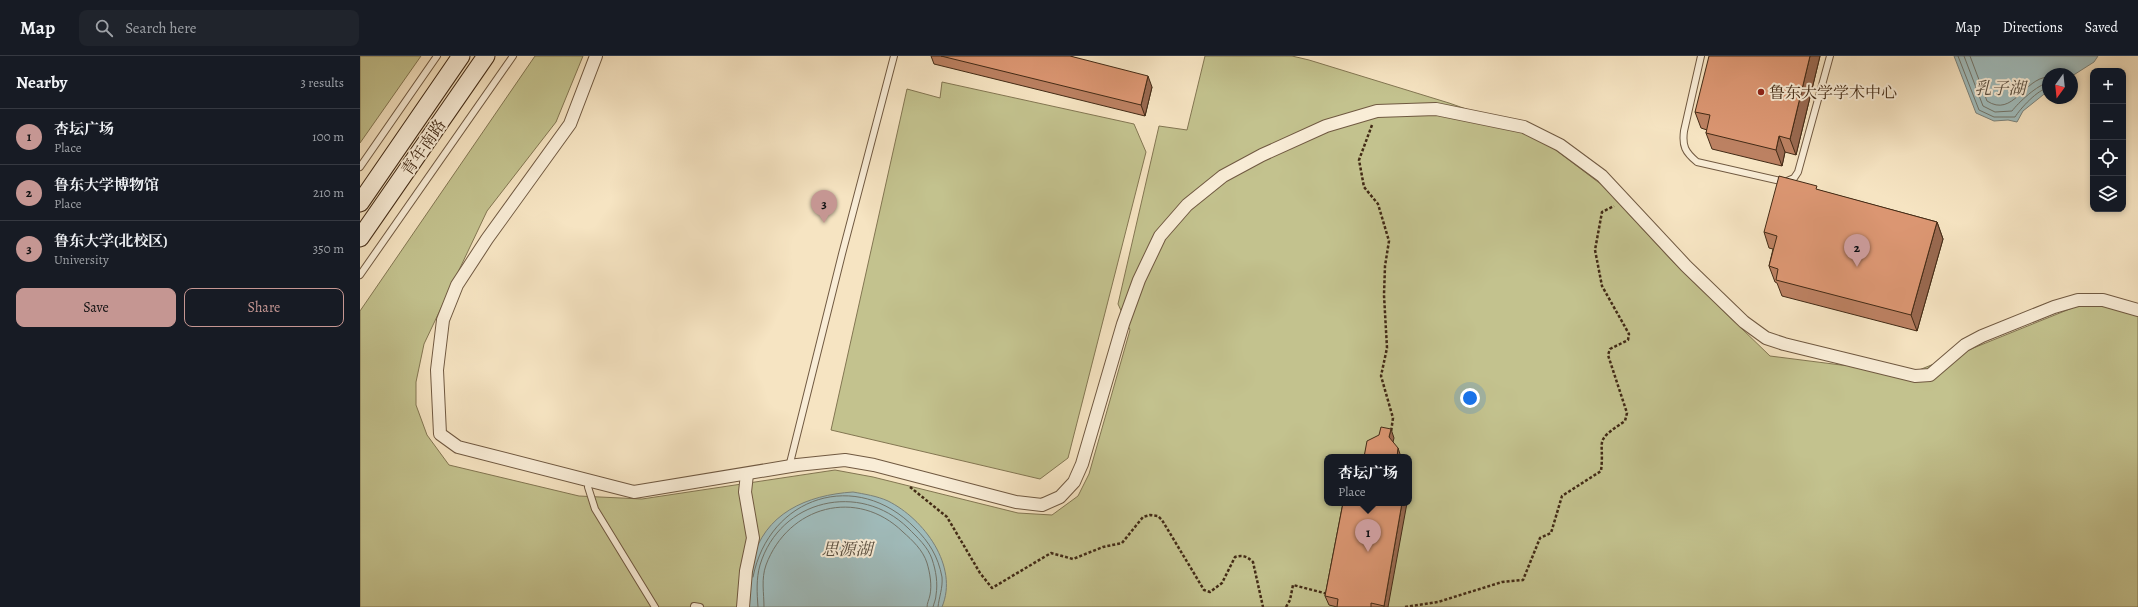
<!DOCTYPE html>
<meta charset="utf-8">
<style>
:root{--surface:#171b24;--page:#20242c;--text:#f1f3f6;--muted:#9ea1a6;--line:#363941;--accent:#c59692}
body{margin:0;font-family:Alegreya,"Noto Serif SC",serif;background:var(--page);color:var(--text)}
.controls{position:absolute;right:12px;top:12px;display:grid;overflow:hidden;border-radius:8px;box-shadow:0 2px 6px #0003}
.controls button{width:36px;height:36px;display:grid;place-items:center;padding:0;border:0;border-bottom:1px solid var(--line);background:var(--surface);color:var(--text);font:20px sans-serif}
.compass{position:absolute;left:1682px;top:12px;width:36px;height:36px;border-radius:50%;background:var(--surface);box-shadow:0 2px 6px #0003;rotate:195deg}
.you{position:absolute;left:1110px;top:342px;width:14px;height:14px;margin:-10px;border:3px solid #fff;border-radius:50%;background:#1a73e8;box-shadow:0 0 0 6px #1a73e833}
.badge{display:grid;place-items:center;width:26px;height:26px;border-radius:50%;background:var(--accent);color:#111;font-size:13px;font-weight:700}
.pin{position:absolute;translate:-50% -33px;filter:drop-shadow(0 1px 2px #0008)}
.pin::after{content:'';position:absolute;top:21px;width:14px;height:12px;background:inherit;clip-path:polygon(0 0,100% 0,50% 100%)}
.popup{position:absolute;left:964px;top:398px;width:88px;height:52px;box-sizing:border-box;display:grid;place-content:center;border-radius:8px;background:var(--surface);filter:drop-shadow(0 1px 3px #0005);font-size:13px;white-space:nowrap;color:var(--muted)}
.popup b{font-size:15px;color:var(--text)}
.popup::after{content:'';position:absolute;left:50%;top:100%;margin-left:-8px;border:8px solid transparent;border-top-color:var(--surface)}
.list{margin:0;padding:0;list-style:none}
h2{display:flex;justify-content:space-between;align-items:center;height:52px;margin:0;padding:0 16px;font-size:17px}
h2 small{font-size:13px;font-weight:400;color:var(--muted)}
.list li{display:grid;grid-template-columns:26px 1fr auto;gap:12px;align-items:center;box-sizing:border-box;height:56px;padding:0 16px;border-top:1px solid var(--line)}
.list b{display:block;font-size:15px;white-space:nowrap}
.list p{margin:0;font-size:13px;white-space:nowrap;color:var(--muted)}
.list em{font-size:13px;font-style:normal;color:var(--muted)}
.actions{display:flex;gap:8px;padding:12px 16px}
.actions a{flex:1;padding:9px 0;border:1px solid var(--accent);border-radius:8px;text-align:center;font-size:14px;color:var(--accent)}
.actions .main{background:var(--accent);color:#111}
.icon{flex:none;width:22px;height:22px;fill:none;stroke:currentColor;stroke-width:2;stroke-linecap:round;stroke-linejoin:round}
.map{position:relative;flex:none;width:1778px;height:551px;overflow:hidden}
header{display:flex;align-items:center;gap:24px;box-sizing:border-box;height:56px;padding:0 20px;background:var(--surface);border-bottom:1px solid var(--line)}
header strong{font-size:19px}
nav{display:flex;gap:22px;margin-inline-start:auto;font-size:14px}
.search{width:280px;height:36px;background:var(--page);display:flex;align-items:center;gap:10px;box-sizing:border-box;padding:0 14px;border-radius:8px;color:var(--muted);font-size:15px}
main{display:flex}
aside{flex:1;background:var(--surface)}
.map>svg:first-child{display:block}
.green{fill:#c3c28e;stroke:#837652;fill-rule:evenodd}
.water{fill:#a0bcbc;stroke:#7b827a}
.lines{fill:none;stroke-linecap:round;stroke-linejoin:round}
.shore{stroke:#727469;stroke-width:1}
.lane-casing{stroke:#705941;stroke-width:8}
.street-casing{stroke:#705941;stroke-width:14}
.secondary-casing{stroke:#432b16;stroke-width:19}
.path{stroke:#432b16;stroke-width:2.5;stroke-dasharray:3 2;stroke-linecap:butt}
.lane{stroke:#f9edd7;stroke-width:6}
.street{stroke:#f9edd7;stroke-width:12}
.secondary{stroke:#f9edd7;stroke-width:17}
.wall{fill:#bc8162;stroke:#432b16}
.shaded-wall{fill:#996950;stroke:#432b16}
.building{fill:#db9672;stroke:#432b16}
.poi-dot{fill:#8f2418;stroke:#f9edd7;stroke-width:1.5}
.labels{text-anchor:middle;stroke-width:4;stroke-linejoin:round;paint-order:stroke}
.poi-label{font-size:16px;fill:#432b16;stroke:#f9edd7;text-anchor:start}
.street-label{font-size:16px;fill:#432b16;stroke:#f9edd7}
.water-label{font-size:17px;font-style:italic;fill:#5a4f40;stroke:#f9edd7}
</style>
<header>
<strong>Map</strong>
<div class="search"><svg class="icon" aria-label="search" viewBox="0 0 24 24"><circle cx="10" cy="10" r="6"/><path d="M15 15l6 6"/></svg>Search here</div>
<nav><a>Map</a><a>Directions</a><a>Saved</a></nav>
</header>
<main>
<aside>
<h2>Nearby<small>3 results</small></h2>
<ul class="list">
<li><span class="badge">1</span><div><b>杏坛广场</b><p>Place</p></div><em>100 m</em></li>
<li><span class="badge">2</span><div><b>鲁东大学博物馆</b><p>Place</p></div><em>210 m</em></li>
<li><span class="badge">3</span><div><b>鲁东大学(北校区)</b><p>University</p></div><em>350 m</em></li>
</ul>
<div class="actions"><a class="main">Save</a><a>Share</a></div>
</aside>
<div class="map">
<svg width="1778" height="551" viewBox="0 0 1778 551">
<rect width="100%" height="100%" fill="#f6e4c2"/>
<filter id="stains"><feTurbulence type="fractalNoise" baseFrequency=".005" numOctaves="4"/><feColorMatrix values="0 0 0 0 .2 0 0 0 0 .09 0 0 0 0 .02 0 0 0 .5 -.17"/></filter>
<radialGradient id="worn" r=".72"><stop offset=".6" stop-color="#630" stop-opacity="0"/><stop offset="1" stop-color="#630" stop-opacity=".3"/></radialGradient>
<g class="green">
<polygon points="0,0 61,0 0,87"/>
<path d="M 175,0 L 223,0 L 196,66 L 127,155 L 64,288 L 56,326 L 56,349 L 67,379 L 89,409 L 219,440 L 282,443 L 475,414 L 513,421 L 658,457 L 692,459 L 718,440 L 729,418 L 770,274 L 758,248 L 799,70 L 827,74 L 845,0 L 932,0 L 949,4 L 1089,47 L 1172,76 L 1242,129 L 1314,207 L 1410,300 L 1481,309 L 1559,314 L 1727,246 L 1778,258 L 1778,551 L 0,551 L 0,255 ZM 967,401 L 1049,401 L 1049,447 L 967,447 Z"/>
<polygon points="582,26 774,68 786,96 708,402 680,423 471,374 547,33 580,42"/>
</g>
<g class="water">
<polygon points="1594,0 1738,0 1734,6 1712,20 1712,18 1688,18 1688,35 1663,55 1657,66 1648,64 1634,65 1616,57"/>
<path d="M 493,436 C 504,438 517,440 528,445 C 564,463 599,510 582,551 L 389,551 L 388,546 C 389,533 388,518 392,506 C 404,457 447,439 493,436 Z"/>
</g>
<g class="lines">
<g class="shore">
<path d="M 1598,0 L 1619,54 L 1634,61 L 1655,61 C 1660,53 1678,33 1688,32"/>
<path d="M 1604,0 L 1623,50 L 1635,56 L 1652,55 C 1658,47 1678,28 1688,27"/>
<path d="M 1610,0 L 1627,45 C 1653,62 1664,22 1688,21"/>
<path d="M 393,521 C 409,440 497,412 555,472 C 569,486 578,500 582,521 C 583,532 579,541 578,551"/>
<path d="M 398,551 C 397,537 396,523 400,509 C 420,443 500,425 548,472 C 557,481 568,491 572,503 C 576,515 578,527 576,539 C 576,543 574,547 573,551"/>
<path d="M 404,551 C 404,537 401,523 406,509 C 428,450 497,431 543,476 C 552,484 563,494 567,507 C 570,517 572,529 570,539 C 569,544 567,547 567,551"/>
</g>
<defs>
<g id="lane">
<path d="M 1341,0 L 1324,75 C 1322,90 1325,96 1337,106 L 1425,126 L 1434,122 L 1438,116 L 1470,0"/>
<polyline points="0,111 77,0"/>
<polyline points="0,219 153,0"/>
<polyline points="429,411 482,198 534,0"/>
<polyline points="229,424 228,431 235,453 295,551"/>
<polyline points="334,550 340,551"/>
</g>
<g id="street">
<polyline points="236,0 210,68 127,183 97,229 83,264 77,314 80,378 98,391 274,436 437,409 485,404 514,409 656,446 682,449 700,441 714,426 722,408 763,268 779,224 800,180 827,149 863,120 902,99 966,70 1017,55 1076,53 1164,71 1200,89 1242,120 1326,210 1384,266 1406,282 1424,288 1555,320 1570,319 1605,289 1622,280 1694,251 1718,244 1743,244 1778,254"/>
<polyline points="383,551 386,515 393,482 385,436 387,418"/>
</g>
<g id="secondary">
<polyline points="0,147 101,0"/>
<polyline points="0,182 126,0"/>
</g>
</defs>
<use href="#lane" class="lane-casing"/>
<use href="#street" class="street-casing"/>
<use href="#secondary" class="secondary-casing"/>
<g class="path">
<polyline points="1012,69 999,104 1004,131 1018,148 1029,185 1025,210 1024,239 1027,292 1021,320 1033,362 1031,376"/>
<path d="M 550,431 L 587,461 L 620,517 L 632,532 L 691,497 L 713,503 L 743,491 L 762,487 L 783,461 L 790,459 L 798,460 L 802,464 L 844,534 L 850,536 L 862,527 L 875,501 C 882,499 887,500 893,506 L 903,551"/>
<polyline points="926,551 930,544 933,529 968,538"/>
<path d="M 1045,551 L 1078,546 L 1142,526 L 1163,524 L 1180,482 L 1191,477 L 1202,440 L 1241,415 C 1245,382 1232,387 1265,365 L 1267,357 L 1248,299 L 1250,293 L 1268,284 L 1269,278 L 1242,230 L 1235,194 L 1242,156 L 1254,150"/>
</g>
<use href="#lane" class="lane"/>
<use href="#street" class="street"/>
<use href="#secondary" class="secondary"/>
</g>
<g class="wall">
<polygon points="571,0 710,0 792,31 785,60 574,8"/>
<polygon points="1460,0 1436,99 1425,96 1422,110 1352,93 1346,77 1347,74 1341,72 1335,56"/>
<polygon points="1458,134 1577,166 1583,183 1557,275 1422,240 1417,227 1415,226 1409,210 1413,193 1409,192 1404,176"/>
<polygon points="983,447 1028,551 977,551 969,549 965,540"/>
</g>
<g class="shaded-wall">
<polygon points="1450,0 1460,0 1436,99 1430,83"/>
<polygon points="788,20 792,31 785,60 781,49"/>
<polygon points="1419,80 1425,96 1422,110 1416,94"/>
<polygon points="1577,166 1583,183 1557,275 1551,259"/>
<polygon points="1031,373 1034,382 1032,390 1029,381"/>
<polygon points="1038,392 1041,401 1037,401"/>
<polygon points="1042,447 1047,447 1028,551 1024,551 1024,550"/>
</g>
<g class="building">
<polygon points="581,0 710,0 788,20 781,49"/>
<polygon points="1349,0 1450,0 1430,83 1419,80 1416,94 1346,77 1350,59 1335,56"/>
<polygon points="1419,120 1457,130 1456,133 1577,166 1551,259 1416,224 1418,213 1409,210 1417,180 1404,176"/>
<polygon points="1021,371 1031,373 1029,381 1038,392 1037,401 1004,401 1007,385 1019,379"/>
<polygon points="983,447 1042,447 1024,550 1011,547 1011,551 977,551 978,543 965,540"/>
</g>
<circle class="poi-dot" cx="1401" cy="36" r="4"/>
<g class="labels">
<g class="poi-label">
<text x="1409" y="42">鲁东大学学术中心</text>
</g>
<g class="street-label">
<text transform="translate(63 91) rotate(-55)" y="6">青年南路</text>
</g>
<g class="water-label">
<text x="1640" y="38">乳子湖</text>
<text x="487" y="499">思源湖</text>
</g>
</g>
<rect width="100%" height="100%" filter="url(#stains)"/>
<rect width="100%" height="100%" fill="url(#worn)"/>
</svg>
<div class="controls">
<button>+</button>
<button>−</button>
<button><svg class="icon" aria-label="locate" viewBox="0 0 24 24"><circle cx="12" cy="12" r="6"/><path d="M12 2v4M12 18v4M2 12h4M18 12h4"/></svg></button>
<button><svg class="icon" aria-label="layers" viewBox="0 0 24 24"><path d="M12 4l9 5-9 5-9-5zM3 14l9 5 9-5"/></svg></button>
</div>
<svg class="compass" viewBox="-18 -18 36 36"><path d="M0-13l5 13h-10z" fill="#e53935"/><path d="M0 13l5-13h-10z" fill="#9ea1a6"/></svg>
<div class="you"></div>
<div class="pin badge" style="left:1008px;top:496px">1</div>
<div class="popup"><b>杏坛广场</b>Place</div>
<div class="pin badge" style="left:1497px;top:211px">2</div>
<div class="pin badge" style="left:464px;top:167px">3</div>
</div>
</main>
